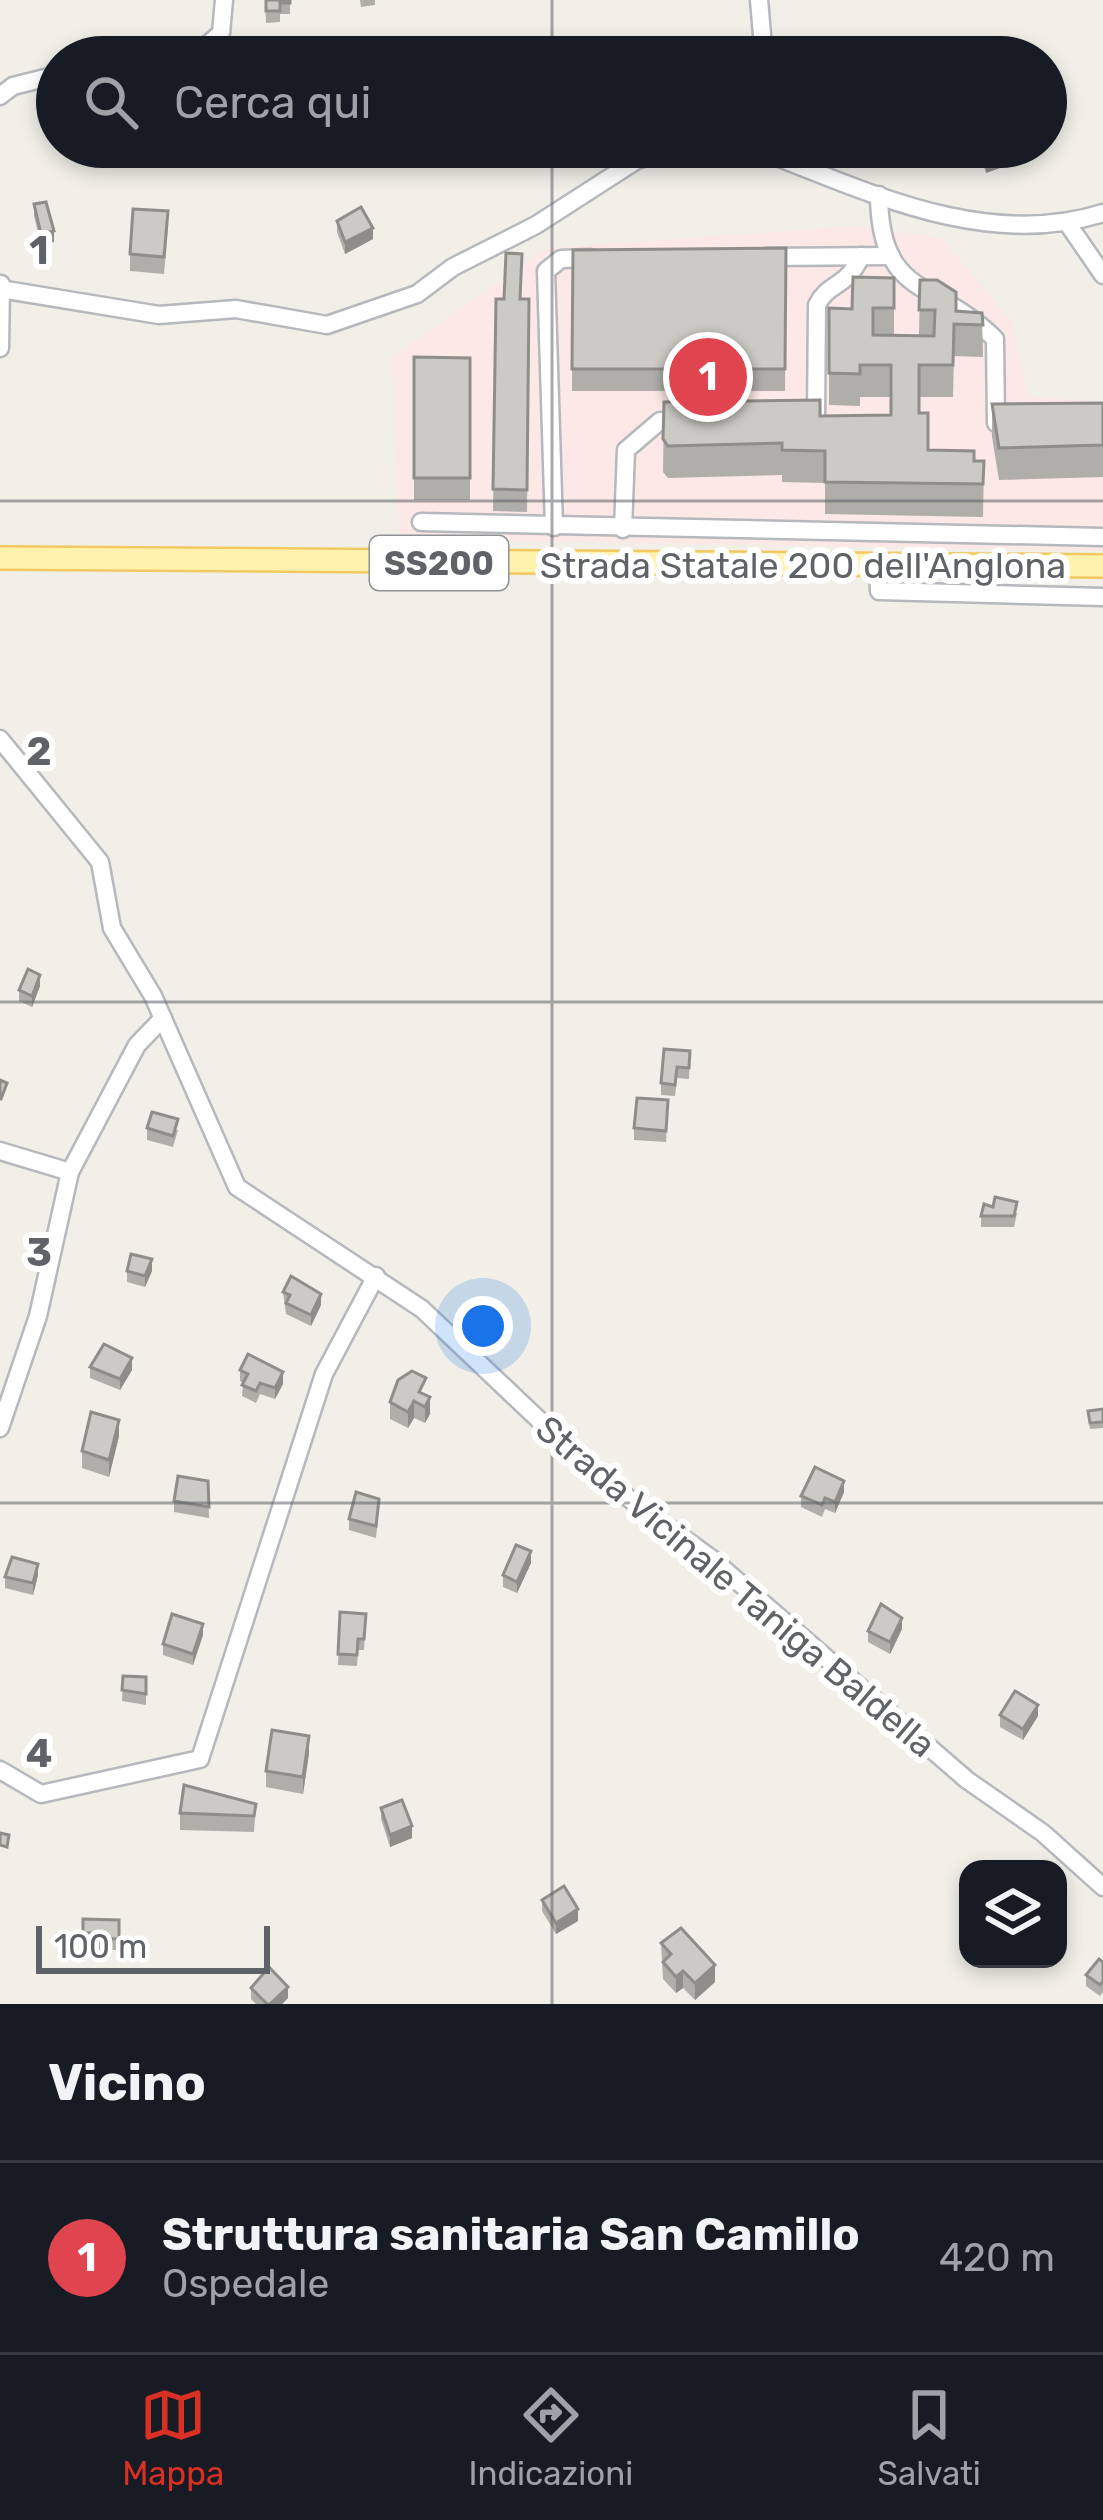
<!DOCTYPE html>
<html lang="it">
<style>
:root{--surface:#171b24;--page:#242831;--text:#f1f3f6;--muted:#9ea1a6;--line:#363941;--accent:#d93025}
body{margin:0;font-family:Rubik,sans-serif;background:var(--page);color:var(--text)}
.controls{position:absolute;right:36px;bottom:36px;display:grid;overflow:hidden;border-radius:24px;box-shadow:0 6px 18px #0003}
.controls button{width:108px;height:108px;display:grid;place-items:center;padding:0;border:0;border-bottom:3px solid var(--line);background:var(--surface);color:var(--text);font:60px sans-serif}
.scale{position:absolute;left:36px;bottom:30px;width:234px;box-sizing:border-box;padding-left:12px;border:6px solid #5f6368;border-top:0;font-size:33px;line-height:42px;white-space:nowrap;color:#5f6368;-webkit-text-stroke:9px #fff;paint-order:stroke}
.you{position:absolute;left:483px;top:1326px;width:42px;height:42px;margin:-30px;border:9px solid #fff;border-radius:50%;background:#1a73e8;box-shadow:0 0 0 18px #1a73e833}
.badge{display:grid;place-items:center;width:78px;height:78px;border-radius:50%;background:var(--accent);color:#fff;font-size:39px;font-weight:700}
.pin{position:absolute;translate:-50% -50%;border:6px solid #fff;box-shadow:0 3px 12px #0006}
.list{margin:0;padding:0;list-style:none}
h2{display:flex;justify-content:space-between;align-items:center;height:156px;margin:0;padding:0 48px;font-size:51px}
h2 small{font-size:39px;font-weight:400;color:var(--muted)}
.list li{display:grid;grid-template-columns:78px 1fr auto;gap:36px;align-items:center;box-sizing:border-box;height:192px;padding:0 48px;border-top:3px solid var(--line)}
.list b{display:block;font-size:45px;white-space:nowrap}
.list p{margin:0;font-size:39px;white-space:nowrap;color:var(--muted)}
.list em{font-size:39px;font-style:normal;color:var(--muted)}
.icon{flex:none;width:66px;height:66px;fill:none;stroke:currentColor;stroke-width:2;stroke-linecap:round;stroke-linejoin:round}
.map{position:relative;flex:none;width:1103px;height:2004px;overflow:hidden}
.search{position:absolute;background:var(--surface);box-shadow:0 6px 18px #0003;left:36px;right:36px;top:36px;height:132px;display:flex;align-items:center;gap:30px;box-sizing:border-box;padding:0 42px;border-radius:66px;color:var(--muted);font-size:45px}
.sheet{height:348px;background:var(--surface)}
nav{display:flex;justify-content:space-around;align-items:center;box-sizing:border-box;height:168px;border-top:3px solid var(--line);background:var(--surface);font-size:33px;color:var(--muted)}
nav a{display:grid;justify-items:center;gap:6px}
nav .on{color:var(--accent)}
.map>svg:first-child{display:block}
.medical{fill:#fce8e6}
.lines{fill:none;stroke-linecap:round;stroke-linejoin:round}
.minor-casing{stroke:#b5b8bc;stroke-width:21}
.major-casing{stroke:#f2c960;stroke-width:26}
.minor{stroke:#fff;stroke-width:16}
.major{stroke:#fff2af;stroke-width:21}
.wall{fill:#afaea9}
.shaded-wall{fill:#8f8d8a}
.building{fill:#cccac5;stroke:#8f8d8a;stroke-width:3}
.grid{fill:none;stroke:#5f6368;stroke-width:3;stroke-opacity:0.55}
.labels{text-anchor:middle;stroke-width:12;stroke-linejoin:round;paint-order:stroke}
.shield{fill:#fff;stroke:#8f9295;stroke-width:3}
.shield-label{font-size:33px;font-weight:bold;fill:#5f6368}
.street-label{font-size:36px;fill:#5f6368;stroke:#fff}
.grid-label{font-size:39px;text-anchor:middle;font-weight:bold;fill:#5f6368;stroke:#fff;stroke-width:12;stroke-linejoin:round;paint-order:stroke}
</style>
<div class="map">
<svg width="1103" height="2004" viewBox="0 0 1103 2004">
<rect width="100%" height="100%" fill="#f1efe8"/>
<polygon class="medical" points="857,226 942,238 1011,321 1028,396 1103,403 1103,551 400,539 392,357 546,248"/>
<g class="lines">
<defs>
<g id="minor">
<polyline points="759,0 764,57"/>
<polyline points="146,57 199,52 221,33 224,0"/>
<polyline points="0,96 13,86 57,75"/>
<path d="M 751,147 C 862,189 983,251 1103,213"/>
<path d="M 879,195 C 880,299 935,279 995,339 L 996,423"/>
<polyline points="1068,224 1103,275"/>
<polyline points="766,257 891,256"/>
<polyline points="0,289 159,315 236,309 327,325 417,294 453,267 536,225 637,160 682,147"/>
<polyline points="0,348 1,284"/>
<path d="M 816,418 L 817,305 C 828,282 847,288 861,256"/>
<polyline points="421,522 1103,537"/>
<polyline points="554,527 546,271 561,259 591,258"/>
<polyline points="623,529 626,450 660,421 685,421"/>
<polyline points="878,566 879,591 1103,597"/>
<polyline points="0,739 100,862 112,928 153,996 237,1187 422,1309 597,1475 712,1559 967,1780 1043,1833 1103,1887"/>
<polyline points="0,1151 70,1172"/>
<polyline points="0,1428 38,1316 70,1172 137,1045 163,1018"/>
<polyline points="0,1770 41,1794 200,1759 324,1374 376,1276"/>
</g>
<polyline id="major" points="0,558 1103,566"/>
</defs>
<use href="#minor" class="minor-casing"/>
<use href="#major" class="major-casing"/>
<use href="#minor" class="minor"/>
<use href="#major" class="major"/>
</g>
<g class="wall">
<polygon points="265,0 290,0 290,14 280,14 280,22 266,23"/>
<polygon points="360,0 375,0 375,5 361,7"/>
<polygon points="499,147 535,147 510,164"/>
<polygon points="963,147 1016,147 1016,162 986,173 977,147 964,152"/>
<polygon points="34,204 54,242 41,245 34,216"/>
<polygon points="337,221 373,239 345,254 337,232"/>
<polygon points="168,228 164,274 130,271 130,254"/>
<polygon points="786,248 785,391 572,391 573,250"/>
<polygon points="894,278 894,335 919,335 920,280 956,311 982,313 983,357 954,356 953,397 919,397 919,413 928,450 974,461 984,461 983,517 825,514 825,483 782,482 782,475 668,478 663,472 664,402 820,416 891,415 891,397 860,397 860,406 829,405 829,308 852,309"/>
<polygon points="496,299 529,299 527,512 493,511"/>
<polygon points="414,357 470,358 470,500 414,500"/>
<polygon points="1103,403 1103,477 999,480 992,437 992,404"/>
<polygon points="40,986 32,1007 19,1001 19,990"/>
<polygon points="690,1051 689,1079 677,1078 675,1096 661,1095 661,1083"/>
<polygon points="668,1100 666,1142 634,1140 634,1128"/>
<polygon points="147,1128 178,1130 173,1147 147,1140"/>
<polygon points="1017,1213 1014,1227 981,1227 981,1216"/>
<polygon points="127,1271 152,1271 145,1287 127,1282"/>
<polygon points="283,1292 321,1305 311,1326 286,1314"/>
<polygon points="90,1367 132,1370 120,1390 90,1378"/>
<polygon points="240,1370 283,1384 275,1399 260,1394 256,1403 242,1396 243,1383 240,1381"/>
<polygon points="426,1395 430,1414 425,1423 414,1418 408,1428 390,1419 390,1402"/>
<polygon points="1103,1409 1103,1428 1090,1429 1088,1417"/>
<polygon points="119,1436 109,1477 82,1468 82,1451"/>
<polygon points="208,1481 209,1518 174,1512 174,1501"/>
<polygon points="844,1492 835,1513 825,1509 822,1517 801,1507 801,1496"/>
<polygon points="379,1510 376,1538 349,1530 349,1519"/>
<polygon points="531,1563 517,1593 503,1587 503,1575"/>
<polygon points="38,1575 33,1595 5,1588 5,1577"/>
<polygon points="340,1612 366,1614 364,1650 358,1650 357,1666 338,1665"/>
<polygon points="902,1629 890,1654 868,1642 868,1631"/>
<polygon points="203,1635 193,1665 163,1655 163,1644"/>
<polygon points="123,1676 146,1677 146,1705 122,1701"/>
<polygon points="1000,1715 1038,1716 1023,1740 1000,1727"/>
<polygon points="309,1753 303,1794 266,1787 266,1771"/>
<polygon points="256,1804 254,1832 180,1830 180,1813"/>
<polygon points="381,1808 412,1838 390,1847 381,1819"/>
<polygon points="542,1900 578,1921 556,1934 542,1911"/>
<polygon points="83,1919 119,1920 119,1950 96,1950 96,1944 83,1944"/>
<polygon points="661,1943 715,1982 695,2000 683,1988 676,1993 663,1979"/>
<polygon points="1103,1962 1103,1992 1100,1996 1086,1986 1086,1975"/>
<polygon points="251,1988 288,1998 282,2004 256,2004 251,1999"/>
</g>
<g class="shaded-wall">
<polygon points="518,147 535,147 510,164 510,152"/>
<polygon points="1012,147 1016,147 1016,162 986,173 986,156"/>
<polygon points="373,228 373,239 345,254 345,242"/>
<polygon points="54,231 54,242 41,245 41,234"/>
<polygon points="40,975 40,986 32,1007 32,996"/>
<polygon points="152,1259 152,1271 145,1287 145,1276"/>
<polygon points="321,1294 321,1305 311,1326 311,1315"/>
<polygon points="132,1358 132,1370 120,1390 120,1379"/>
<polygon points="283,1372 283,1384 275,1399 275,1388"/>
<polygon points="430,1397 430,1414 425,1423 425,1407"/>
<polygon points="414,1401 414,1418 408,1428 408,1412"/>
<polygon points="119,1420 119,1436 109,1477 109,1460"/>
<polygon points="844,1481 844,1492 835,1513 835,1502"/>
<polygon points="531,1551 531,1563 517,1593 517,1582"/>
<polygon points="38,1564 38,1575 33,1595 33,1583"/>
<polygon points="902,1618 902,1629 890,1654 890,1642"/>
<polygon points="203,1624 203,1635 193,1665 193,1654"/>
<polygon points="1038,1705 1038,1716 1023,1740 1023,1729"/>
<polygon points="309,1736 309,1753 303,1794 303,1777"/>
<polygon points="412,1826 412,1838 390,1847 390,1835"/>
<polygon points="578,1909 578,1921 556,1934 556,1923"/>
<polygon points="715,1965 715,1982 695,2000 695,1983"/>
<polygon points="683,1971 683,1988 676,1993 676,1977"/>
<polygon points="288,1987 288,1998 282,2004 270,2004"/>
</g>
<g class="building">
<polygon points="266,0 290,0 290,3 280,3 280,11 266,11"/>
<polygon points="983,147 1012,147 986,156"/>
<polygon points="46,202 54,231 41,234 34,204"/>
<polygon points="361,207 373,228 345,242 337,221"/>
<polygon points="133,209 168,211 164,257 130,254"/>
<polygon points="786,248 785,369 572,369 573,250"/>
<polygon points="506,253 522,254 520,299 529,299 527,490 493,489 496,299 504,299"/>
<polygon points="853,277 894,278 894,308 873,308 873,335 934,336 935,310 919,310 920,280 937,280 956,292 956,311 982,313 983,325 954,324 953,365 919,365 919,413 928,413 928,450 974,451 974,461 984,461 983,484 825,482 825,451 782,450 782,443 668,446 663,439 664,402 820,400 820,416 891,415 891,365 860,365 860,374 829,373 829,308 852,309"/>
<polygon points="414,357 470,358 470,478 414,478"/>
<polygon points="1103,403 1103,445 999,448 992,404"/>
<polygon points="28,969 40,975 32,996 19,990"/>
<polygon points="664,1049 690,1051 689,1068 677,1067 675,1085 661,1083"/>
<polygon points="0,1080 7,1083 1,1099 0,1099"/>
<polygon points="637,1098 668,1100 666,1131 634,1128"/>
<polygon points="152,1112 178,1119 173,1136 147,1128"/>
<polygon points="995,1197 1017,1202 1014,1216 981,1216 984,1204 993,1207"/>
<polygon points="131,1254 152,1259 145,1276 127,1271"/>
<polygon points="291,1276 321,1294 311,1315 286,1303 290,1295 283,1292"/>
<polygon points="104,1344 132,1358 120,1379 90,1367"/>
<polygon points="248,1354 283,1372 275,1388 260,1383 256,1391 242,1385 248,1374 240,1370"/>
<polygon points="412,1371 426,1378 419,1392 430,1397 425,1407 414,1401 408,1412 390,1402 398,1380"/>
<polygon points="1103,1409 1103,1422 1090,1423 1088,1411"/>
<polygon points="91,1412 119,1420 109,1460 82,1451"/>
<polygon points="815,1467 844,1481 835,1502 825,1498 822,1505 801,1496"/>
<polygon points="178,1476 208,1481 209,1507 174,1501"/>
<polygon points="356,1492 379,1499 376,1526 349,1519"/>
<polygon points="516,1545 531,1551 517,1582 503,1575"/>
<polygon points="12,1557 38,1564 33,1583 5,1577"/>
<polygon points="881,1604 902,1618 890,1642 868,1631"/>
<polygon points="340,1612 366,1614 364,1639 358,1639 357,1655 338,1654"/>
<polygon points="172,1614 203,1624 193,1654 163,1644"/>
<polygon points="123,1676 146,1677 146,1694 122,1690"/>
<polygon points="1015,1691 1038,1705 1023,1729 1000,1715"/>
<polygon points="272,1730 309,1736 303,1777 266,1771"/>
<polygon points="184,1785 256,1804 254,1816 180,1813"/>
<polygon points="402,1800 412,1826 390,1835 381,1808"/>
<polygon points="0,1833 9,1835 7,1847 0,1845"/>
<polygon points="564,1886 578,1909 556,1923 542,1900"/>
<polygon points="83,1919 119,1920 119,1939 96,1938 96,1933 83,1933"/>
<polygon points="681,1928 715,1965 695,1983 683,1971 676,1977 663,1962 671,1954 661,1943"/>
<polygon points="1099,1959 1103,1962 1103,1981 1100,1985 1086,1975"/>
<polygon points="269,1967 288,1987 270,2004 267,2004 251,1988"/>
</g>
<path class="grid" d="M 552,0 L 552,57M 552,147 L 552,2004M 0,501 L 1103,501M 0,1002 L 1103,1002M 0,1503 L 1103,1503"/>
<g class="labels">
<rect class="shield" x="370" y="536" width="138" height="54" rx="9"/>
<g class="shield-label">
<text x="439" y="575">SS200</text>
</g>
<g class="street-label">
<text x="803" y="578">Strada Statale 200 dell'Anglona</text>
<text transform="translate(736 1586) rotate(40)" y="13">Strada Vicinale Taniga Baldella</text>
</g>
</g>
<g class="grid-label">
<text x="39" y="264">1</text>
<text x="39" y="765">2</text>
<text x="39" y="1266">3</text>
<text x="39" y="1767">4</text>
</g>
</svg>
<div class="controls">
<button><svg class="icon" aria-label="layers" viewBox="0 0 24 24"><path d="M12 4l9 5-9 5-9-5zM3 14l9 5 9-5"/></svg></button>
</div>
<div class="scale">100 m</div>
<div class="you"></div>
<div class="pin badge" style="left:708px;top:377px;background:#e0444e">1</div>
<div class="search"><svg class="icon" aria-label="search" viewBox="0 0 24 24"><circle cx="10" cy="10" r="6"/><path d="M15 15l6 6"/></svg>Cerca qui</div>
</div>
<section class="sheet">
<h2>Vicino<small></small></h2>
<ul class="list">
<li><span class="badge" style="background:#e0444e">1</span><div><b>Struttura sanitaria San Camillo</b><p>Ospedale</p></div><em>420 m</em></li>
</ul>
</section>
<nav>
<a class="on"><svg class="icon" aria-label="map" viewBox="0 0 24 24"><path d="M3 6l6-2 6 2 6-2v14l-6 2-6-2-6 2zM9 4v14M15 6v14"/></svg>Mappa</a>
<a><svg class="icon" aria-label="directions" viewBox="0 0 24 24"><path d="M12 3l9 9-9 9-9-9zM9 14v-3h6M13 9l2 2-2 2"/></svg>Indicazioni</a>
<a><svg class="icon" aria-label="saved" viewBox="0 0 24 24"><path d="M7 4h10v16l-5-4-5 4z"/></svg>Salvati</a>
</nav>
